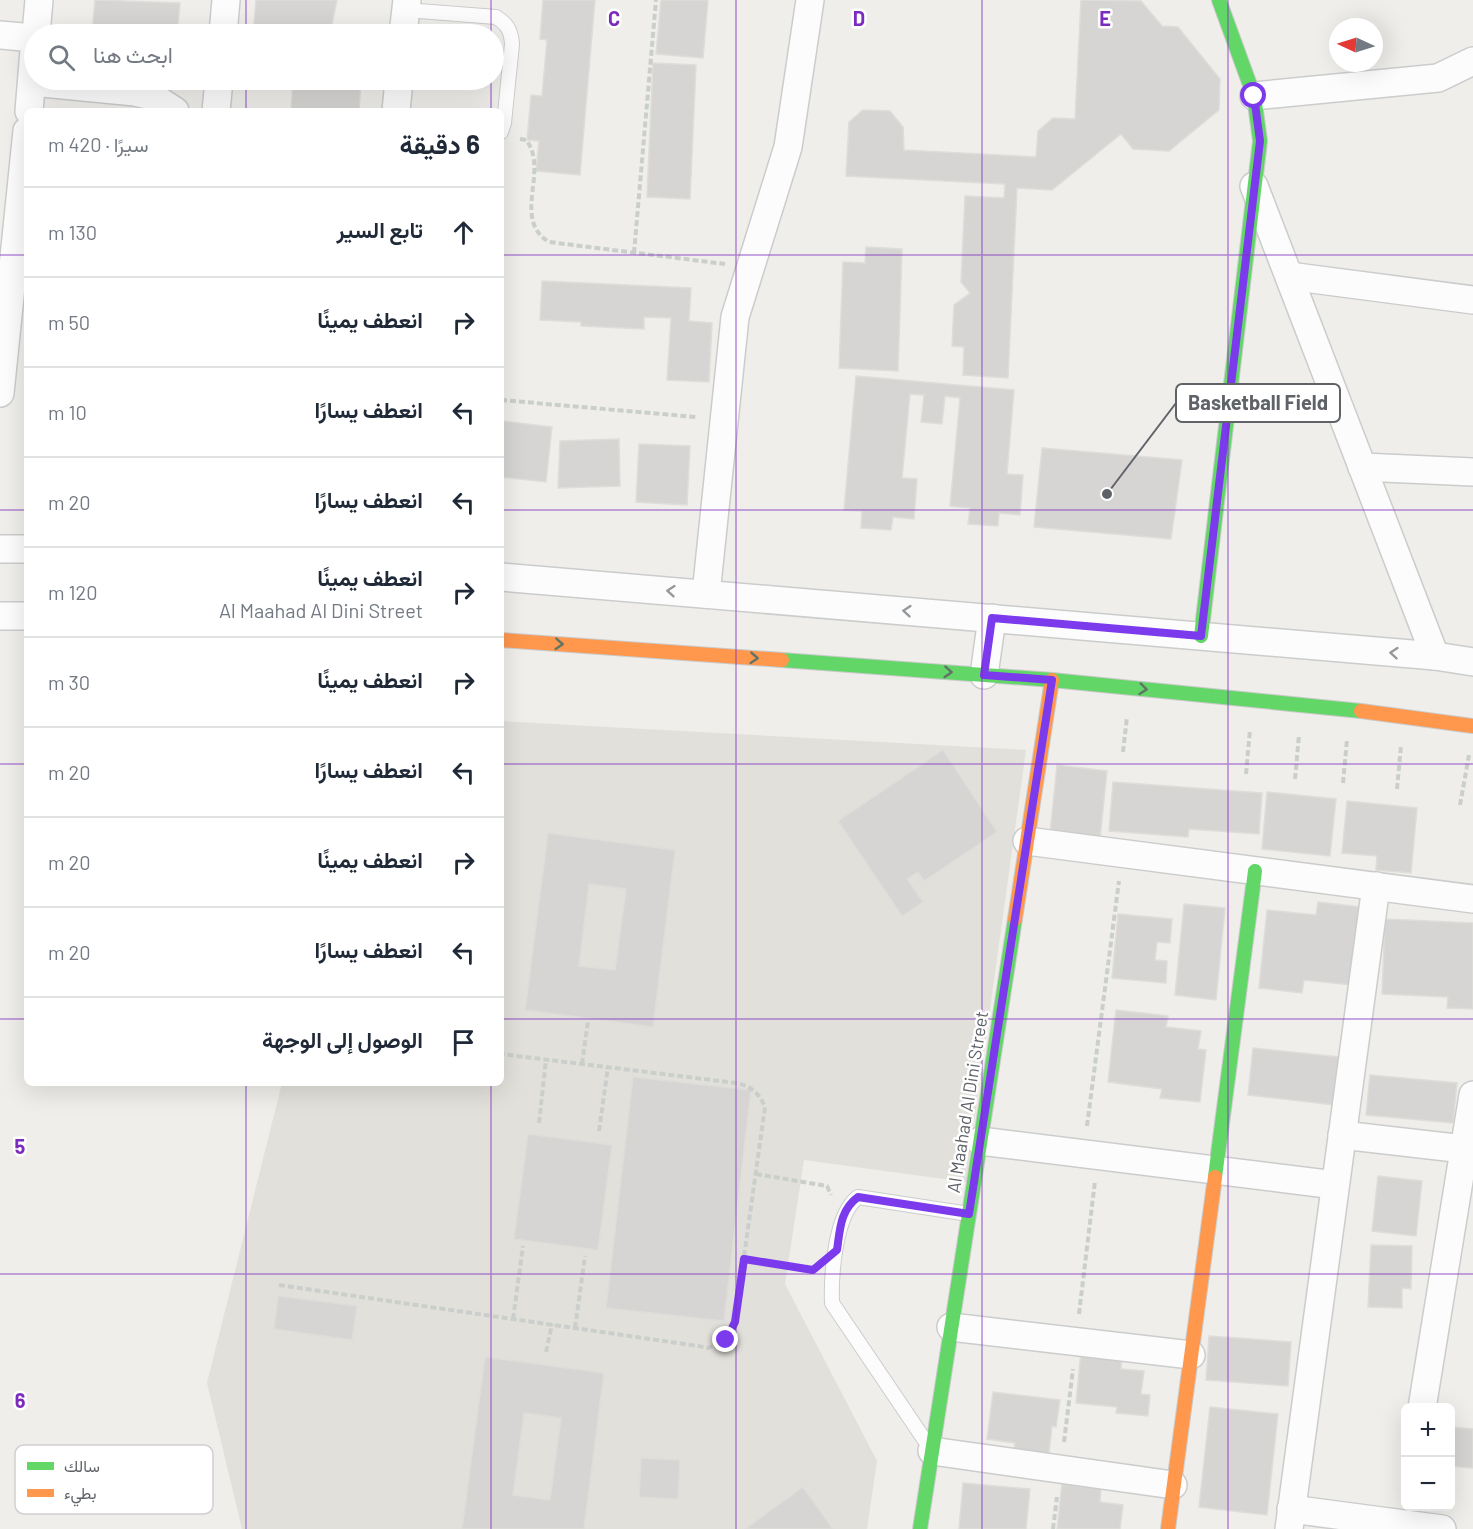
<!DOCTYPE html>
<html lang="ar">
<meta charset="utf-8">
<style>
:root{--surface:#fff;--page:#f6f6f7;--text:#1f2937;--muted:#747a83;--line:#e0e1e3}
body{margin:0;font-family:Barlow,Vazirmatn,sans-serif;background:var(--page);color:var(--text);direction:rtl}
.controls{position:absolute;right:18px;bottom:18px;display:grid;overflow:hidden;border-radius:9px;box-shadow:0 6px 24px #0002}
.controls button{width:54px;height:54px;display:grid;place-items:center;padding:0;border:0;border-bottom:2px solid var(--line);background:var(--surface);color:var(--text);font:30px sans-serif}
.compass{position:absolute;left:1329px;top:18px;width:54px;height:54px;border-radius:50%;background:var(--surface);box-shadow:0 6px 24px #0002;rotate:274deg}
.stop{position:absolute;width:18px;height:18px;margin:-14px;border:4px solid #7c3aed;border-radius:50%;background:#fff}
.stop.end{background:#7c3aed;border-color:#fff;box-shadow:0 2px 6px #0008}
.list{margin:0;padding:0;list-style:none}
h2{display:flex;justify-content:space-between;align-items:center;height:78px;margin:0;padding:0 24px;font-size:26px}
h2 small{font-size:20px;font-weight:400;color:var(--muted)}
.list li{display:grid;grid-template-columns:39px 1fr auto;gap:18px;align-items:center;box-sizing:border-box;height:90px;padding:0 24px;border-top:2px solid var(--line)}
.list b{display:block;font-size:22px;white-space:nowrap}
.list p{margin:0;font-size:20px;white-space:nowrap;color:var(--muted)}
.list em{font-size:20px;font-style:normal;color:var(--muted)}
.icon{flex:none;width:33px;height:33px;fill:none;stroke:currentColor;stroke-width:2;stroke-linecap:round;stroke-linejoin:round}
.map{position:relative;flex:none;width:1473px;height:1529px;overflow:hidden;direction:ltr}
.search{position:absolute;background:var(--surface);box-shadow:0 6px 24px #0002;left:24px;top:24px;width:480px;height:66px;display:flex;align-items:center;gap:15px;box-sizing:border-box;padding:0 21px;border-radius:33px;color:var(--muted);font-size:22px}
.panel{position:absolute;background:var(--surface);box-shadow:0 6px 24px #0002;left:24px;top:108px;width:480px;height:978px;border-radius:9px;direction:rtl}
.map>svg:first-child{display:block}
.education{fill:#e2e0da}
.building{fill:#d6d5d3;stroke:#deddd9;stroke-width:1.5;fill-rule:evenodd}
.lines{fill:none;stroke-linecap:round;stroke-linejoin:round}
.lane-casing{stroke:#cbcccc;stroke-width:16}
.street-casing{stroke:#cbcccc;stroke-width:30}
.fast-casing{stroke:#cacacb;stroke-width:16}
.slow-casing{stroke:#cacacb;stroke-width:16}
.path{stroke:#cacfcc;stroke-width:4;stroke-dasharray:6 3;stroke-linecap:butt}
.lane{stroke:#fdfcfc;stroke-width:14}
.street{stroke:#fdfcfc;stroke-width:27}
.fast{stroke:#63d668;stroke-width:14}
.slow{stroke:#ff974d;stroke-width:14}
.oneway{stroke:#96999c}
.oneway2{stroke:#607468}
.route{stroke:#7c3aed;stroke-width:8}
.grid{fill:none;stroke:#7b2cbf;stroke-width:1.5;stroke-opacity:0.55}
.labels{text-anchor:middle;stroke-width:5;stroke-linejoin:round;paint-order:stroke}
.street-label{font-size:18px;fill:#5f6368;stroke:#fff}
.key{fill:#fff;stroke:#cfd0d2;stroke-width:1.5}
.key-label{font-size:16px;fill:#5f6368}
.grid-label{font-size:20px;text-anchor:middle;font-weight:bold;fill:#7b2cbf;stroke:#fff;stroke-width:5;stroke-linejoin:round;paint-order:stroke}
.leader{fill:none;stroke:#5f6368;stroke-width:2}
.callout-dot{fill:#5f6368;stroke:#fff;stroke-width:2}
.callout{fill:#fff;stroke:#5f6368;stroke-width:2}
.callout-label{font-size:20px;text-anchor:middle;font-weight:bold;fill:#5f6368}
</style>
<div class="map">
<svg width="1473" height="1529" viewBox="0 0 1473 1529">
<rect width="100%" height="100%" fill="#efeeea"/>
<polygon class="education" points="501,721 1026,750 966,1182 804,1160 785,1284 877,1461 867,1529 242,1529 207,1383 282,1083 501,1083"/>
<g class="building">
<polygon points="95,0 180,3 177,34 92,34"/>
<polygon points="256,0 337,0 330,34 253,34"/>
<polygon points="543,0 595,0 580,175 536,171 539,141 527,140 531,95 542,96 547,40 540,39"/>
<polygon points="661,0 708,0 703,58 656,54"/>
<polygon points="1081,0 1141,1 1162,26 1178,27 1220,79 1219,110 1169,151 1133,149 1121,134 1052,190 1017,188 1008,378 963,375 964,347 952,346 954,305 970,293 961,282 965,196 1004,198 1005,184 846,176 849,122 863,110 890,111 903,127 904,150 1036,157 1038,131 1053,118 1075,119"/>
<polygon points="653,63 696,65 690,199 647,197"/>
<polygon points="293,80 361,80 359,111 291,111"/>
<polygon points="866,247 902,249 898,371 839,368 843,262 865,263"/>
<polygon points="542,281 691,288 689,321 712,323 709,382 667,380 671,318 644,317 644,329 581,326 581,322 540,320"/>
<polygon points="856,376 1014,390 1007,474 1023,475 1020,515 999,513 998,526 968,524 970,508 950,506 960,398 945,396 942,424 921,422 924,395 910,394 902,478 917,479 914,519 893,517 891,530 861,528 862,511 844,510"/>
<polygon points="501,421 552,427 546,482 501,477"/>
<polygon points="619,439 620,486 558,488 560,441"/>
<polygon points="639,444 690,446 687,505 636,502"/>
<polygon points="1042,448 1182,460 1171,539 1034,527"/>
<polygon points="943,750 997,832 924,881 918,872 907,879 923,902 902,916 838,821"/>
<polygon points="1057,765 1107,771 1100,839 1050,833"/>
<polygon points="1113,782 1262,793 1259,834 1189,829 1188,837 1109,831"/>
<polygon points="1267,792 1336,799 1330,856 1262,849"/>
<polygon points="1347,801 1417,808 1411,873 1376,870 1377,856 1342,853"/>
<path d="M 548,833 L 675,850 L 653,1027 L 525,1010 ZM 589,884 L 626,889 L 615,970 L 579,966 Z"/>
<polygon points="1318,902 1361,907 1352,985 1304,980 1302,993 1259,988 1267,910 1316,915"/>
<polygon points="1184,904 1225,908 1216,1000 1175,995"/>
<polygon points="1118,914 1172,919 1170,943 1157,942 1155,960 1167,961 1166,983 1112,978"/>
<polygon points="1385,919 1473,923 1473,1009 1447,1008 1448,997 1382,994"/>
<polygon points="1116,1010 1168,1016 1166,1027 1201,1031 1198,1049 1206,1050 1200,1102 1160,1098 1162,1089 1108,1082"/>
<polygon points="1253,1048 1339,1057 1334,1105 1248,1095"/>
<polygon points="1370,1075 1457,1083 1453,1123 1366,1115"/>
<polygon points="633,1077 751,1090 724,1321 606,1308"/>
<polygon points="528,1134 612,1145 598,1250 514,1239"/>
<polygon points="1378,1176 1422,1181 1416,1236 1372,1231"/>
<polygon points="1371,1245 1412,1246 1411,1289 1402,1288 1402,1308 1368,1307"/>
<polygon points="278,1296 357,1306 352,1340 274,1329"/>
<polygon points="1209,1336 1291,1342 1288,1386 1206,1380"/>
<polygon points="1081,1351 1122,1356 1121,1369 1144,1371 1141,1394 1150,1395 1148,1416 1116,1413 1117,1407 1076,1403"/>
<path d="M 485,1357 L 604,1373 L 584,1529 L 462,1529 ZM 524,1413 L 561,1418 L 550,1500 L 513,1495 Z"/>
<polygon points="993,1392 1060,1400 1056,1427 1052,1426 1048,1462 1013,1458 1015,1443 987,1439"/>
<polygon points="1210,1407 1278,1414 1267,1515 1199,1507"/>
<polygon points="1450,1427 1473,1429 1473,1468 1450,1466"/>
<polygon points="641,1458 680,1460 678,1499 639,1497"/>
<polygon points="963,1483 1030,1489 1026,1529 959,1529"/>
<polygon points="1062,1484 1101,1489 1100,1502 1123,1505 1120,1529 1057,1529"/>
<polygon points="803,1487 833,1529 745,1529"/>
</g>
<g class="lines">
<defs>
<g id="lane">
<path d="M 406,10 L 496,17 C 507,24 511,30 512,44 L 504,123 L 501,132"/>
<path d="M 928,1445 L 832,1303 C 831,1275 835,1214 858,1197 L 969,1214"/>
</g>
<g id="street">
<polyline points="36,34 39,0"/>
<polyline points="223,34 226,0"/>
<polyline points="403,34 407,0"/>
<polyline points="0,35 34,38"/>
<polyline points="32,82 135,92 152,96 175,111"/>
<polyline points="1254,96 1438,78 1473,61"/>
<polyline points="29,111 34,51"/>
<polyline points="216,111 219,80"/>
<polyline points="396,111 399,80"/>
<polyline points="1254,186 1435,656"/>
<polyline points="1289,276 1473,300"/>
<polyline points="0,393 27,131"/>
<polyline points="1362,467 1473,472"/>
<polyline points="0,549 27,549"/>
<polyline points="501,577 1435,656 1473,662"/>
<polyline points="706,594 735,317 788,147 810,0"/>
<polyline points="0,616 27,616"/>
<polyline points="984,675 992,618"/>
<polyline points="1027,841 1473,899"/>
<polyline points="1342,1135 1464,1149"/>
<polyline points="980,1141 1335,1185"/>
<polyline points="951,1327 1191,1355"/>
<polyline points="1422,1408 1473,1095"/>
<polyline points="932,1451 1173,1485"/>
<polyline points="1291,1509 1442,1529"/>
<polyline points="1289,1529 1376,886"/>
</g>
<g id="fast">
<polyline points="1201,636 1260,141 1254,96 1219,0"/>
<polyline points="782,660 1052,680 1361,711"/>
<polyline points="1215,1177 1255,871"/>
<polyline points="920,1529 1015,919"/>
</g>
<g id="slow">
<polyline points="501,640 782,660"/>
<polyline points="1361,711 1473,726"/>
<polyline points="1015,919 1052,680"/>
<polyline points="1168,1529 1215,1177"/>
</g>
</defs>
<use href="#lane" class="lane-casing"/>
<use href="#street" class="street-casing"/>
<use href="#fast" class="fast-casing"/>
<use href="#slow" class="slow-casing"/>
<g class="path">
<path d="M 520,139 L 526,140 C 550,170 511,219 549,242 L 725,264"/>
<polyline points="634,253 656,0"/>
<polyline points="501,400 696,417"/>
<polyline points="1123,752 1127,717"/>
<polyline points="1246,774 1250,730"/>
<polyline points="1295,779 1299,735"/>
<polyline points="1343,783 1347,740"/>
<polyline points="1397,789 1401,746"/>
<polyline points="1460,805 1469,755"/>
<polyline points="582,1064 588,1021"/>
<polyline points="539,1123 546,1060"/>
<polyline points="1087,1126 1119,881"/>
<polyline points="599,1131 608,1067"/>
<polyline points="756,1174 827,1186 831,1195"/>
<polyline points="744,1259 812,1270"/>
<path d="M 279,1285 L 698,1346 L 708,1348 L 726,1340 L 735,1321 L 765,1107 C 759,1093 751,1086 736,1083 L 501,1054"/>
<polyline points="1079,1314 1095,1181"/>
<polyline points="513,1319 523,1246"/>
<polyline points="575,1328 585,1256"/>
<polyline points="546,1352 552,1324"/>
<polyline points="1064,1442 1073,1369"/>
<polyline points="1053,1529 1057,1497"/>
</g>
<use href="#lane" class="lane"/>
<use href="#street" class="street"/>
<use href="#fast" class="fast"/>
<use href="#slow" class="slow"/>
</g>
<defs><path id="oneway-chevron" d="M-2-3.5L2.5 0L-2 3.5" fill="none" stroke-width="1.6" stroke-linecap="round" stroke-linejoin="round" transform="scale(1.5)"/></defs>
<g class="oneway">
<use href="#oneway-chevron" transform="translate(671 591) rotate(-175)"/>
<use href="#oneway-chevron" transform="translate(907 611) rotate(-175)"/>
<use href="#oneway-chevron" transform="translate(1394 653) rotate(-175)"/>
</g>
<g class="oneway2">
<use href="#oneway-chevron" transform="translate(559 644) rotate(4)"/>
<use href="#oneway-chevron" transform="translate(754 658) rotate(4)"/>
<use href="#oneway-chevron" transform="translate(948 672) rotate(4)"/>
<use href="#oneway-chevron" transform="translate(1143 689) rotate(6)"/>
</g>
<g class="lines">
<path class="route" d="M 726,1340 L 735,1322 L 744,1259 L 813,1270 L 837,1250 C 840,1230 840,1210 858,1197 L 969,1214 L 1052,680 L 984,675 L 992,618 L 1201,636 L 1260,141 L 1254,96"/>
</g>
<path class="grid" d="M 246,0 L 246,34M 491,0 L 491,34M 736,0 L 736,1529M 982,0 L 982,1529M 1228,0 L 1228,1529M 246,80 L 246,111M 491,80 L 491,111M 0,255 L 27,255M 501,255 L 1473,255M 0,510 L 27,510M 501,510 L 1473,510M 0,764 L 27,764M 501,764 L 1473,764M 0,1019 L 27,1019M 501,1019 L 1473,1019M 246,1083 L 246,1529M 491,1083 L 491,1529M 0,1274 L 1473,1274"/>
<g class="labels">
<g class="street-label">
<text transform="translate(968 1102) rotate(-81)" y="6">Al Maahad Al Dini Street</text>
</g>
</g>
<rect x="15" y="1445" width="198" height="69" rx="9" class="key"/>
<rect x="27" y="1462" width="27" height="8" fill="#63d668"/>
<rect x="27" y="1489" width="27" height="8" fill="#ff974d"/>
<g class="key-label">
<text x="64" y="1472">سالك</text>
<text x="64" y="1499">بطيء</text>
</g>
<g class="grid-label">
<text x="614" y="26">C</text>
<text x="859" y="26">D</text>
<text x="1105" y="26">E</text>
<text x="20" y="1154">5</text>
<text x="20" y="1408">6</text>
</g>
<path class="leader" d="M1107 494L1176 403"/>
<circle class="callout-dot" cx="1107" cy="494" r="6"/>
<rect class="callout" x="1176" y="384" width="164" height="38" rx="6"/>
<g class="callout-label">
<text x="1258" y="410">Basketball Field</text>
</g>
</svg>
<div class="controls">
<button>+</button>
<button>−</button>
</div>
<svg class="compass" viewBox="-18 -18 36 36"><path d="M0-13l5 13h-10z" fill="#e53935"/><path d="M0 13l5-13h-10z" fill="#747a83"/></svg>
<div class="stop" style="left:1254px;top:96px"></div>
<div class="stop end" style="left:726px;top:1340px"></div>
<div class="search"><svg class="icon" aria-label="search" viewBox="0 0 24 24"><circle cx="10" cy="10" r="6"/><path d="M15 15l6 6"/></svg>ابحث هنا</div>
<section class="panel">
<h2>6 دقيقة<small>سيرًا · 420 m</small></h2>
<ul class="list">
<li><svg class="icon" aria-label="ahead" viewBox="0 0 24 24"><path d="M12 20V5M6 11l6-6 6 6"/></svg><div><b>تابع السير</b></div><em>130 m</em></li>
<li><svg class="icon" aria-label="right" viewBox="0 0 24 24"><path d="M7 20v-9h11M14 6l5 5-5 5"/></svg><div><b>انعطف يمينًا</b></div><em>50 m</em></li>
<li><svg class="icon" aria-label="left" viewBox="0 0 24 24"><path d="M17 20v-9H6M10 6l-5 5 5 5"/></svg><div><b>انعطف يسارًا</b></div><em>10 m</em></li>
<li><svg class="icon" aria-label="left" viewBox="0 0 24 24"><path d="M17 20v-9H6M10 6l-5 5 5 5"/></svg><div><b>انعطف يسارًا</b></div><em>20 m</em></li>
<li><svg class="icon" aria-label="right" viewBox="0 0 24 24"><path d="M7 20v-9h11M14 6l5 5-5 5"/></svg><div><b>انعطف يمينًا</b><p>Al Maahad Al Dini Street</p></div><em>120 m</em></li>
<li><svg class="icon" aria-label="right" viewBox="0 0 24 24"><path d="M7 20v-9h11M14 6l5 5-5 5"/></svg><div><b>انعطف يمينًا</b></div><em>30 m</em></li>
<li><svg class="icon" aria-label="left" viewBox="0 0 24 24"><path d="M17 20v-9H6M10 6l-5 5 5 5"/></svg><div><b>انعطف يسارًا</b></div><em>20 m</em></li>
<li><svg class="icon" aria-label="right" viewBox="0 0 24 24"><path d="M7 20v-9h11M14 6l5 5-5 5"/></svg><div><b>انعطف يمينًا</b></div><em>20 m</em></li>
<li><svg class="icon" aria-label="left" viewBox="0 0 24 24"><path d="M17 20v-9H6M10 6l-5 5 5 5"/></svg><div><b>انعطف يسارًا</b></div><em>20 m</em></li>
<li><svg class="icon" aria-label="arrive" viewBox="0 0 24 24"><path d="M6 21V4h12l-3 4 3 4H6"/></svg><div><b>الوصول إلى الوجهة</b></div></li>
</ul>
</section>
</div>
